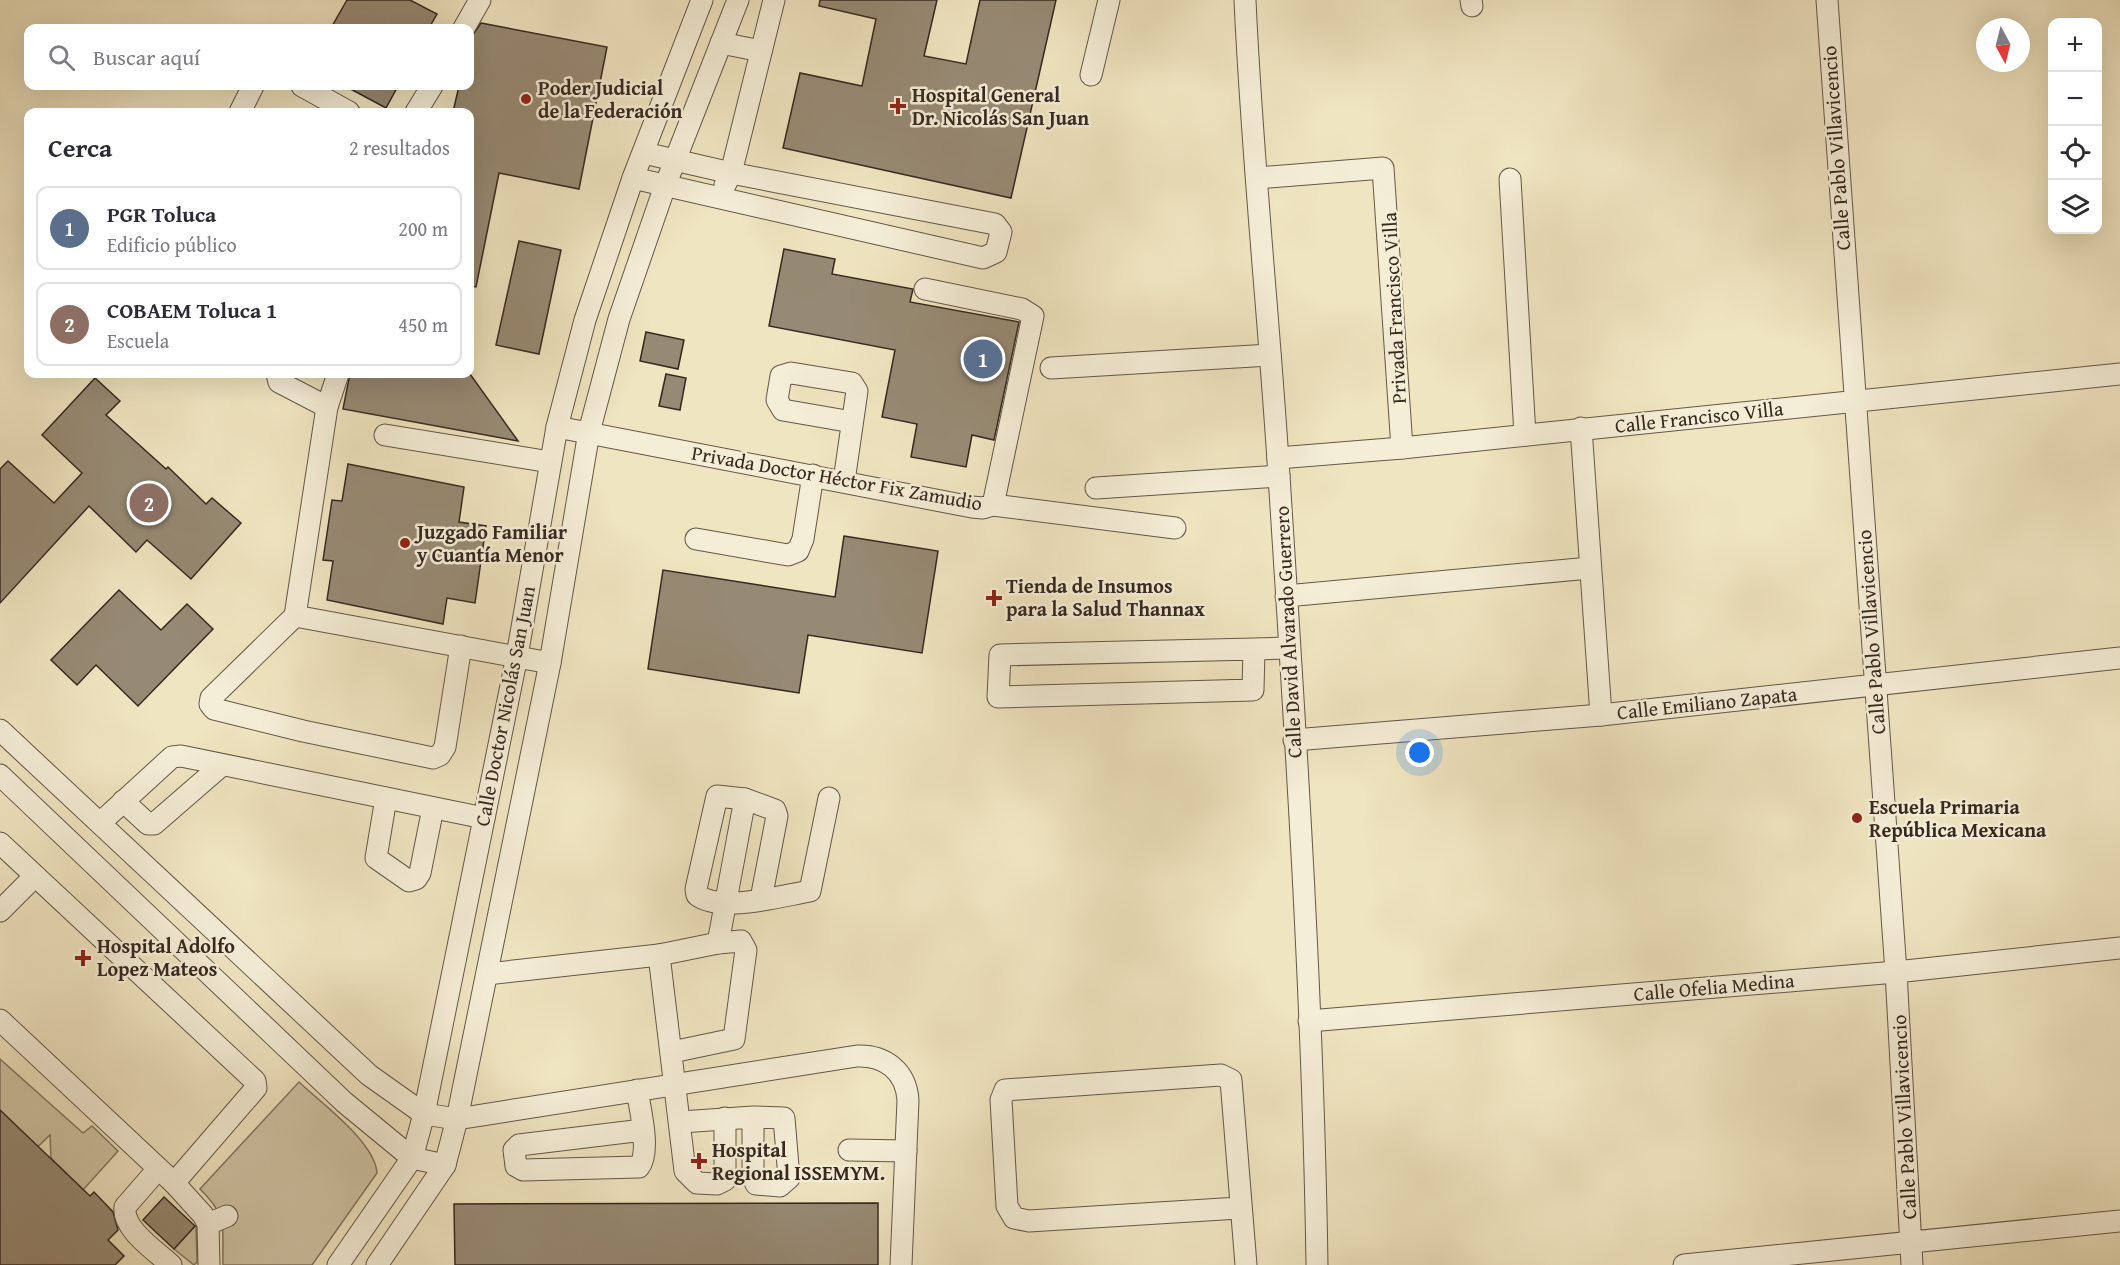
<!DOCTYPE html>
<html lang="es">
<meta charset="utf-8">
<style>
:root{--surface:#fff;--page:#f2f2f3;--text:#2b2b33;--muted:#7c7c81;--line:#e1e1e2;--accent:#db2777}
body{margin:0;font-family:"Gentium Book Plus",serif;background:var(--page);color:var(--text)}
.controls{position:absolute;right:18px;top:18px;display:grid;overflow:hidden;border-radius:12px;box-shadow:0 6px 24px #0002}
.controls button{width:54px;height:54px;display:grid;place-items:center;padding:0;border:0;border-bottom:2px solid var(--line);background:var(--surface);color:var(--text);font:30px sans-serif}
.compass{position:absolute;left:1976px;top:18px;width:54px;height:54px;border-radius:50%;background:var(--surface);box-shadow:0 6px 24px #0002;rotate:173deg}
.you{position:absolute;left:1420px;top:753px;width:21px;height:21px;margin:-15px;border:4px solid #fff;border-radius:50%;background:#1a73e8;box-shadow:0 0 0 9px #1a73e833}
.badge{display:grid;place-items:center;width:39px;height:39px;border-radius:50%;background:var(--accent);color:#fff;font-size:20px;font-weight:700}
.pin{position:absolute;translate:-50% -50%;border:3px solid #fff;box-shadow:0 2px 6px #0006}
.list{margin:0;padding:0;list-style:none}
h2{display:flex;justify-content:space-between;align-items:center;height:78px;margin:0;padding:0 24px;font-size:26px}
h2 small{font-size:20px;font-weight:400;color:var(--muted)}
.list li{display:grid;grid-template-columns:39px 1fr auto;gap:18px;align-items:center;box-sizing:border-box;height:84px;margin:0 12px 12px;padding:0 12px;border:2px solid var(--line);border-radius:12px}
.list b{display:block;font-size:22px;white-space:nowrap}
.list p{margin:0;font-size:20px;white-space:nowrap;color:var(--muted)}
.list em{font-size:20px;font-style:normal;color:var(--muted)}
.icon{flex:none;width:33px;height:33px;fill:none;stroke:currentColor;stroke-width:2;stroke-linecap:round;stroke-linejoin:round}
.map{position:relative;flex:none;width:2120px;height:1265px;overflow:hidden}
.search{position:absolute;background:var(--surface);box-shadow:0 6px 24px #0002;left:24px;top:24px;width:450px;height:66px;display:flex;align-items:center;gap:15px;box-sizing:border-box;padding:0 21px;border-radius:12px;color:var(--muted);font-size:22px}
.panel{position:absolute;background:var(--surface);box-shadow:0 6px 24px #0002;left:24px;top:108px;width:450px;height:270px;border-radius:12px}
.map>svg:first-child{display:block}
.green{fill:#d0c5a6;stroke:#837663;stroke-width:1.5}
.building{fill:#978a74;stroke:#362820;stroke-width:1.5}
.lines{fill:none;stroke-linecap:round;stroke-linejoin:round}
.minor-casing{stroke:#645748;stroke-width:23}
.minor{stroke:#f5eed7;stroke-width:21}
.poi-dot{fill:#8f2418;stroke:#f5eed7;stroke-width:2}
.labels{text-anchor:middle;stroke-width:5;stroke-linejoin:round;paint-order:stroke}
.poi-label{font-size:20px;font-weight:bold;fill:#362820;stroke:#f5eed7;text-anchor:start}
.street-label{font-size:20px;fill:#362820;stroke:#f5eed7}
</style>
<div class="map">
<svg width="2120" height="1265" viewBox="0 0 2120 1265">
<rect width="100%" height="100%" fill="#f0e5c1"/>
<filter id="stains"><feTurbulence type="fractalNoise" baseFrequency=".00333" numOctaves="4"/><feColorMatrix values="0 0 0 0 .2 0 0 0 0 .09 0 0 0 0 .02 0 0 0 .5 -.17"/></filter>
<radialGradient id="worn" r=".72"><stop offset=".6" stop-color="#630" stop-opacity="0"/><stop offset="1" stop-color="#630" stop-opacity=".3"/></radialGradient>
<g class="green">
<polygon points="0,1059 83,1133 92,1126 118,1151 83,1190 51,1158 50,1135 24,1160 0,1110"/>
<path d="M 299,1082 C 321,1103 375,1142 377,1173 L 312,1265 L 223,1265 C 222,1228 229,1217 200,1189 Z"/>
<polygon points="196,1225 197,1262 194,1265 174,1249"/>
</g>
<g class="building">
<polygon points="347,0 410,0 437,14 429,28 331,28"/>
<polygon points="820,0 937,0 924,56 966,64 980,0 1056,0 1011,198 783,148 800,73 862,86 876,19 819,6"/>
<polygon points="481,23 607,47 579,189 499,173 476,287 470,286 470,112 453,112 459,86 470,86 470,39"/>
<polygon points="345,86 398,86 386,108"/>
<polygon points="519,241 561,250 539,354 496,345"/>
<polygon points="784,249 835,259 832,274 913,289 910,302 1019,322 994,440 972,435 966,467 911,457 917,424 882,417 895,350 769,326"/>
<polygon points="646,332 684,340 678,369 640,361"/>
<polygon points="350,374 470,374 518,441 343,409"/>
<polygon points="666,374 686,378 680,410 659,406"/>
<polygon points="95,378 120,401 106,415 166,469 168,467 206,504 212,498 241,523 191,579 147,540 136,552 89,506 0,603 0,469 8,461 54,503 82,473 42,435"/>
<polygon points="348,464 464,487 459,522 486,526 475,603 447,598 443,624 327,600 333,561 323,560 332,500 342,501"/>
<polygon points="844,536 938,551 922,653 808,635 799,693 648,669 663,570 835,597"/>
<polygon points="119,590 161,630 187,604 213,629 138,706 96,665 77,685 51,660"/>
<polygon points="0,1110 90,1196 94,1192 113,1212 118,1230 108,1240 124,1256 115,1265 0,1265"/>
<polygon points="164,1197 195,1226 174,1249 143,1220"/>
<polygon points="878,1203 878,1265 455,1265 454,1204"/>
</g>
<g class="lines">
<defs>
<g id="minor">
<path d="M 1245,0 C 1252,159 1269,317 1279,476 C 1296,739 1313,1002 1317,1265"/>
<polyline points="1471,0 1472,6"/>
<polyline points="1827,0 1896,972 1912,1265"/>
<polyline points="464,28 480,0"/>
<polyline points="721,43 761,51"/>
<polyline points="1091,75 1109,0"/>
<polyline points="302,86 349,112"/>
<polyline points="240,112 253,86"/>
<polyline points="416,112 432,86"/>
<polyline points="633,178 983,258 996,252 1001,232 995,224 731,173 644,153"/>
<polyline points="1257,178 1383,168 1402,448"/>
<polyline points="1510,179 1525,435"/>
<polyline points="725,185 731,173 774,0"/>
<polyline points="1051,368 1270,355"/>
<polyline points="277,374 279,382 327,407"/>
<polyline points="338,374 327,407 295,616 211,698 210,704 214,709 303,731 433,758 440,755 445,747 461,646"/>
<polyline points="557,427 972,507 983,508 993,505 1033,316 1022,309 925,289"/>
<polyline points="1581,428 1601,715"/>
<polyline points="385,435 550,462"/>
<polyline points="1278,458 1402,448 2120,374"/>
<polyline points="844,481 857,391 852,383 791,373 781,376 777,400 783,410 852,422"/>
<polyline points="1096,488 1279,476"/>
<polyline points="993,505 1175,528"/>
<polyline points="696,539 788,555 798,551 803,539 813,475"/>
<polyline points="1286,596 1590,568"/>
<polyline points="295,616 550,663"/>
<polyline points="1254,649 1253,690 998,697 1000,655 1254,649 1289,648"/>
<path d="M 0,730 L 369,1075 L 424,1114 L 457,1119 L 857,1056 C 885,1055 906,1071 908,1100 L 901,1265"/>
<polyline points="1294,740 1601,715 2120,658"/>
<polyline points="0,775 344,1102 412,1158 445,1165"/>
<polyline points="386,798 376,858 409,881 416,879 420,873 433,808"/>
<polyline points="123,801 148,824 154,824 222,765"/>
<polyline points="100,823 172,757 181,756 484,818"/>
<polyline points="0,843 255,1081 256,1088 174,1183"/>
<path d="M 761,899 L 777,816 L 775,810 L 745,799 L 717,796 L 696,889 L 697,895 C 721,913 781,896 810,891 L 829,798"/>
<polyline points="0,911 35,876"/>
<polyline points="718,943 745,799"/>
<polyline points="487,974 659,955"/>
<polyline points="0,1020 174,1183 203,1215 208,1224 209,1265"/>
<polyline points="1309,1021 1896,972 2120,948"/>
<polyline points="672,1052 734,1039 746,950 741,941 718,943 659,955 685,1171 697,1183 717,1184 725,1180 725,1118"/>
<path d="M 637,1090 C 640,1109 651,1152 639,1167 L 523,1170 L 516,1166 L 514,1150 L 519,1145 L 643,1130"/>
<polyline points="681,1122 753,1117 784,1118 789,1178 780,1186 756,1184 753,1177 753,1117"/>
<polyline points="849,1150 906,1151"/>
<path d="M 158,1169 L 125,1207 C 122,1229 156,1251 171,1265"/>
<polyline points="1239,1208 1029,1221 1014,1218 1007,1206 1001,1100 1005,1090 1221,1075 1231,1080 1246,1265"/>
<polyline points="208,1224 227,1216"/>
<polyline points="338,1265 412,1158 424,1114 517,656 557,427 585,320 633,178 702,0"/>
<polyline points="377,1265 445,1165 457,1119 550,663 589,432 619,319 665,186 738,0"/>
<polyline points="1684,1265 2120,1221"/>
</g>
</defs>
<use href="#minor" class="minor-casing"/>
<use href="#minor" class="minor"/>
</g>
<g class="poi-dot">
<circle cx="526" cy="99" r="6"/>
<path d="M895 97h6v6h6v6h-6v6h-6v-6h-6v-6h6z"/>
<circle cx="405" cy="543" r="6"/>
<path d="M991 589h6v6h6v6h-6v6h-6v-6h-6v-6h6z"/>
<circle cx="1857" cy="818" r="6"/>
<path d="M80 949h6v6h6v6h-6v6h-6v-6h-6v-6h6z"/>
<path d="M696 1152h6v6h6v6h-6v6h-6v-6h-6v-6h6z"/>
</g>
<g class="labels">
<g class="poi-label">
<text x="538" y="95">Poder Judicial<tspan x="538" dy="23">de la Federación</tspan></text>
<text x="912" y="102">Hospital General<tspan x="912" dy="23">Dr. Nicolás San Juan</tspan></text>
<text x="417" y="539">Juzgado Familiar<tspan x="417" dy="23">y Cuantía Menor</tspan></text>
<text x="1006" y="593">Tienda de Insumos<tspan x="1006" dy="23">para la Salud Thannax</tspan></text>
<text x="1869" y="814">Escuela Primaria<tspan x="1869" dy="23">República Mexicana</tspan></text>
<text x="97" y="953">Hospital Adolfo<tspan x="97" dy="23">Lopez Mateos</tspan></text>
<text x="712" y="1157">Hospital<tspan x="712" dy="23">Regional ISSEMYM.</tspan></text>
</g>
<g class="street-label">
<text transform="translate(1836 148) rotate(-94)" y="7">Calle Pablo Villavicencio</text>
<text transform="translate(1394 308) rotate(-93)" y="7">Privada Francisco Villa</text>
<text transform="translate(1699 417) rotate(-6)" y="7">Calle Francisco Villa</text>
<text transform="translate(837 478) rotate(10)" y="7">Privada Doctor Héctor Fix Zamudio</text>
<text transform="translate(1288 632) rotate(-93)" y="7">Calle David Alvarado Guerrero</text>
<text transform="translate(1871 632) rotate(-94)" y="7">Calle Pablo Villavicencio</text>
<text transform="translate(1707 703) rotate(-6)" y="7">Calle Emiliano Zapata</text>
<text transform="translate(505 706) rotate(-79)" y="7">Calle Doctor Nicolás San Juan</text>
<text transform="translate(1714 987) rotate(-5)" y="7">Calle Ofelia Medina</text>
<text transform="translate(1904 1117) rotate(-93)" y="7">Calle Pablo Villavicencio</text>
</g>
</g>
<rect width="100%" height="100%" filter="url(#stains)"/>
<rect width="100%" height="100%" fill="url(#worn)"/>
</svg>
<div class="controls">
<button>+</button>
<button>−</button>
<button><svg class="icon" aria-label="locate" viewBox="0 0 24 24"><circle cx="12" cy="12" r="6"/><path d="M12 2v4M12 18v4M2 12h4M18 12h4"/></svg></button>
<button><svg class="icon" aria-label="layers" viewBox="0 0 24 24"><path d="M12 4l9 5-9 5-9-5zM3 14l9 5 9-5"/></svg></button>
</div>
<svg class="compass" viewBox="-18 -18 36 36"><path d="M0-13l5 13h-10z" fill="#e53935"/><path d="M0 13l5-13h-10z" fill="#7c7c81"/></svg>
<div class="you"></div>
<div class="pin badge" style="left:983px;top:359px;background:#5c6f8a">1</div>
<div class="pin badge" style="left:149px;top:503px;background:#8d6e63">2</div>
<div class="search"><svg class="icon" aria-label="search" viewBox="0 0 24 24"><circle cx="10" cy="10" r="6"/><path d="M15 15l6 6"/></svg>Buscar aquí</div>
<section class="panel">
<h2>Cerca<small>2 resultados</small></h2>
<ul class="list">
<li><span class="badge" style="background:#5c6f8a">1</span><div><b>PGR Toluca</b><p>Edificio público</p></div><em>200 m</em></li>
<li><span class="badge" style="background:#8d6e63">2</span><div><b>COBAEM Toluca 1</b><p>Escuela</p></div><em>450 m</em></li>
</ul>
</section>
</div>
